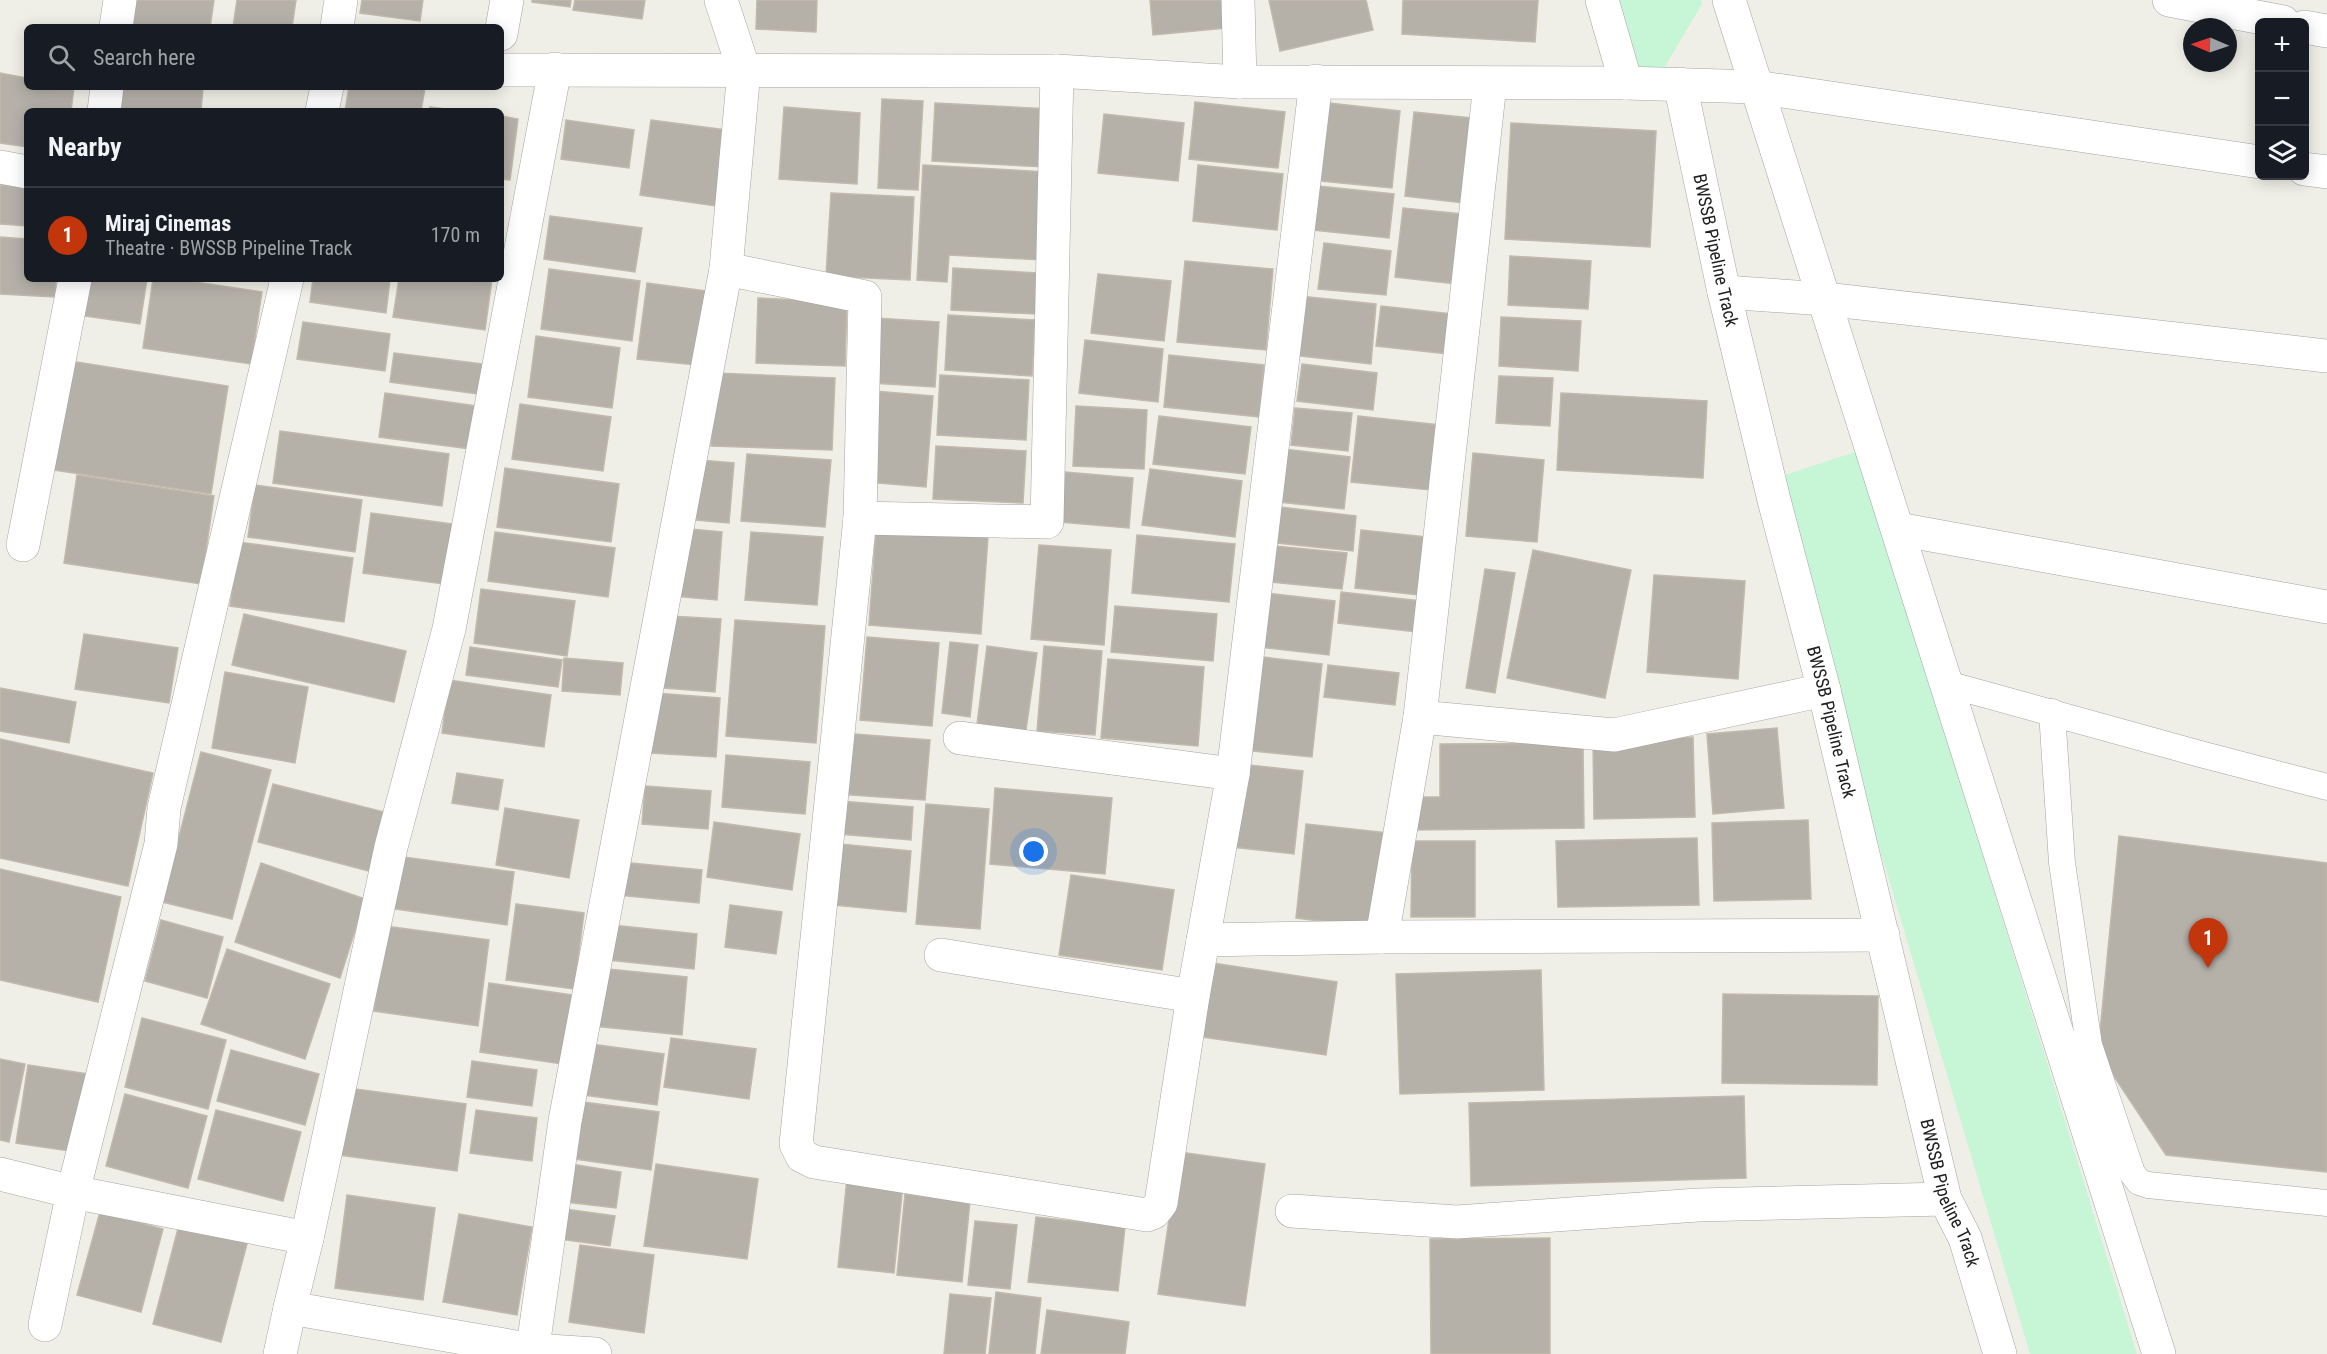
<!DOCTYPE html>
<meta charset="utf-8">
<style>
:root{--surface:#171b24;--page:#242831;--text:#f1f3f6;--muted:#9ea1a6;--line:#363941;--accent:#c3360c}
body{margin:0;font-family:"Roboto Condensed",sans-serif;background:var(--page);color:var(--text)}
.controls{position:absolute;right:18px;top:18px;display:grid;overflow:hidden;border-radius:9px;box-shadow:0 3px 15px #0003}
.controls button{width:54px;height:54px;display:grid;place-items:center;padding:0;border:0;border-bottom:2px solid var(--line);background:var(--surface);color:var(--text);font:30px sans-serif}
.compass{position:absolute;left:2183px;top:18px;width:54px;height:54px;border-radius:50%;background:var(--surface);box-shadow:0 3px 15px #0003;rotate:272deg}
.you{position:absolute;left:1034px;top:852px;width:21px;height:21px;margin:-15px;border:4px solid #fff;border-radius:50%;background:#1a73e8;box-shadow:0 0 0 9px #1a73e833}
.badge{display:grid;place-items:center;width:39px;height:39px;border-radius:50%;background:var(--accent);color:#fff;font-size:20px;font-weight:700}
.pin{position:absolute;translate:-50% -50px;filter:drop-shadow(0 2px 3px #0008)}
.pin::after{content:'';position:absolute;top:32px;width:21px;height:18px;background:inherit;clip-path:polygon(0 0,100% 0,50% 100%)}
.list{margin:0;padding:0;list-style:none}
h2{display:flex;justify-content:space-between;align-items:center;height:78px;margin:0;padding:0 24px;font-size:26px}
h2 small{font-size:20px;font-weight:400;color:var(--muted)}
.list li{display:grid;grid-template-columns:39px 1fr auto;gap:18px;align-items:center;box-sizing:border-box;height:96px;padding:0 24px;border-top:2px solid var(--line)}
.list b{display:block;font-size:22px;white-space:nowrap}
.list p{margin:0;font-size:20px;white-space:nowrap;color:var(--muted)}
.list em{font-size:20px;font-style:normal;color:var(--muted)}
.icon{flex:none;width:33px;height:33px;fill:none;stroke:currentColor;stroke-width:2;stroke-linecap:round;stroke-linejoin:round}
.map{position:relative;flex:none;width:2327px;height:1354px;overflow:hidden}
.search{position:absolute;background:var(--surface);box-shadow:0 3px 15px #0003;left:24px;top:24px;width:480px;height:66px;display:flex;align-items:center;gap:15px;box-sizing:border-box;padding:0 21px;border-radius:9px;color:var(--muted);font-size:22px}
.panel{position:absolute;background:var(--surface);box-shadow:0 3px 15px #0003;left:24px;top:108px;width:480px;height:174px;border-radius:9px}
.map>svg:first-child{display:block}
.park{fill:#c7f6d6}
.building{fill:#b5b1a9;stroke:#c1b9aa;stroke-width:1.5}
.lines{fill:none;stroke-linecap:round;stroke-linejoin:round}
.service-casing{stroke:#a4a4a4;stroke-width:27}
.minor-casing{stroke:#a4a4a4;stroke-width:34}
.service{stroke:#fff;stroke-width:26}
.minor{stroke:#fff;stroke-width:33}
.labels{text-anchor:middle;stroke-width:6;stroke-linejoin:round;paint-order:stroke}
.street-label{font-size:18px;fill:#202020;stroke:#fff}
</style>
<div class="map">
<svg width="2327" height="1354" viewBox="0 0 2327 1354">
<rect width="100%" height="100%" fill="#f0efe7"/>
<g class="park">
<polygon points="1613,0 1701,0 1702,4 1663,70 1633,72"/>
<polygon points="1858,451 2137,1354 2030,1354 1770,480"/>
</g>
<g class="building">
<polygon points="124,0 214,0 210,27 120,27"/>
<polygon points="237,0 296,0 292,27 233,27"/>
<polygon points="362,0 423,0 420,21 360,13"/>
<polygon points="532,0 571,0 570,7 532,2"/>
<polygon points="575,0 645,0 642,19 573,10"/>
<polygon points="757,0 817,0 816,32 756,29"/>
<polygon points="1150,0 1223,0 1226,28 1153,35"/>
<polygon points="1269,0 1366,0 1373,30 1280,51"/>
<polygon points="1403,0 1538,0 1535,42 1402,34"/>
<polygon points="0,73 27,78 27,87 74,87 71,111 27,111 27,147 0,143"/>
<polygon points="119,87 203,87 201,111 118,111"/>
<polygon points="349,87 425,88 421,111 345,111"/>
<polygon points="882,99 923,101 918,190 878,188"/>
<polygon points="1195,102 1285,112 1278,168 1189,159"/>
<polygon points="935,103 1050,109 1047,167 932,161"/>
<polygon points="1329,103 1400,111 1392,188 1321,181"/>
<polygon points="430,107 461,111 429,111"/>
<polygon points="784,107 860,113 857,184 779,179"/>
<polygon points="1414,112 1481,119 1472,204 1405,196"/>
<polygon points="1104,114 1184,123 1178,181 1098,173"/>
<polygon points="501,116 518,119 510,180 501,179"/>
<polygon points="566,120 634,130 629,168 561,159"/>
<polygon points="651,120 726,130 716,206 640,195"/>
<polygon points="1511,123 1656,131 1650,247 1505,239"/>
<polygon points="923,165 1047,172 1042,260 949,255 947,282 917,280"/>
<polygon points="1198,165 1283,174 1277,230 1193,221"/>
<polygon points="0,185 27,187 27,226 0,224"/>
<polygon points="1318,186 1394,194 1389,238 1313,230"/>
<polygon points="831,193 914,197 910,280 826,276"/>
<polygon points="1403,208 1472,215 1465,285 1395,277"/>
<polygon points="550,216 642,228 635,272 544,259"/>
<polygon points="0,237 27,239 27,279 56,279 55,297 0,294"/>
<polygon points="1324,243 1391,251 1386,295 1318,289"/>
<polygon points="1510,256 1591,261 1588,309 1508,305"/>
<polygon points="1185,261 1273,269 1266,350 1177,342"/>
<polygon points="953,268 1038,273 1036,314 951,310"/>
<polygon points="549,269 640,281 632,341 541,329"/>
<polygon points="1098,274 1171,281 1164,341 1091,333"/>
<polygon points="84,279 147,279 140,324 79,315"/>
<polygon points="153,279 175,279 262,292 251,364 143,348"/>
<polygon points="313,279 390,279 386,313 310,302"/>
<polygon points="399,279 492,279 485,330 393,317"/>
<polygon points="647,283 706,291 697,365 637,359"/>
<polygon points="1299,296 1376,304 1371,364 1292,355"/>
<polygon points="758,298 847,302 845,366 756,363"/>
<polygon points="1381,306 1461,315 1457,355 1376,346"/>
<polygon points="948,315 1035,320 1032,376 945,370"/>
<polygon points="1501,317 1581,321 1578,371 1499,366"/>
<polygon points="875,318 939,322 935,387 871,383"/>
<polygon points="303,322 390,334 385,371 297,359"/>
<polygon points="536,336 620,348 612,408 528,397"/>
<polygon points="1085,340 1163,349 1158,402 1079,393"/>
<polygon points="394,353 482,364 478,394 390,382"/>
<polygon points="1169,355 1264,365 1259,417 1164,407"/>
<polygon points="64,360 228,386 211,494 48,469"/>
<polygon points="1302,364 1377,373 1373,410 1297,401"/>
<polygon points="714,373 835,378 832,450 711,446"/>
<polygon points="940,375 1029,380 1026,440 937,435"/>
<polygon points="1499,376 1553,378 1550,426 1496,423"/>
<polygon points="874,391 933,396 926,487 867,482"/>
<polygon points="385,393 476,406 470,449 379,437"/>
<polygon points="1561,393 1707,401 1703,478 1557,470"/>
<polygon points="520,404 611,417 603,471 512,459"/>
<polygon points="1076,406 1147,410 1144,469 1073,466"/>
<polygon points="1295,408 1352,413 1348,451 1291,445"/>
<polygon points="1159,416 1251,427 1245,474 1153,464"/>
<polygon points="1358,416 1449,426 1441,491 1351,482"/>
<polygon points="280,431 449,454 442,506 273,483"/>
<polygon points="936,446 1026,451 1023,503 933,499"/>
<polygon points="1284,449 1350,457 1344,509 1279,502"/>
<polygon points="1473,453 1544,460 1537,542 1466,536"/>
<polygon points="747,454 831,460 825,527 741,521"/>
<polygon points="700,460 734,463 729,523 696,520"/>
<polygon points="505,468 619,484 611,542 497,527"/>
<polygon points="1150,469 1242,481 1235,537 1142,525"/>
<polygon points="1065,472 1133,478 1129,528 1060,522"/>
<polygon points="77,475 214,496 201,584 64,563"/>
<polygon points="255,485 362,500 355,552 248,537"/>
<polygon points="1280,507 1356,516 1353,551 1277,543"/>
<polygon points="371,513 459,525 451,585 363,573"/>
<polygon points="680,528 722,532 717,600 674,596"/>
<polygon points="876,529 988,537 981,634 869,625"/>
<polygon points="1361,530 1426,537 1419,595 1355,588"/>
<polygon points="495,532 615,548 608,597 488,581"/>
<polygon points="751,532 823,537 817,605 745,600"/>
<polygon points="1137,535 1235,544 1229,602 1132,593"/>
<polygon points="239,542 353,558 344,622 230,606"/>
<polygon points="1039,545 1111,550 1104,645 1031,639"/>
<polygon points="1264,545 1347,553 1342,589 1260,581"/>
<polygon points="1533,550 1631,570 1605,698 1507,678"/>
<polygon points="1485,569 1515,573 1495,693 1466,688"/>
<polygon points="1654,575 1745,581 1738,679 1647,672"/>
<polygon points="481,589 575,601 567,656 474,643"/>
<polygon points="1341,592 1421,601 1417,632 1338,623"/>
<polygon points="1265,593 1335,601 1329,655 1259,647"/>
<polygon points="1115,606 1217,614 1213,661 1111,652"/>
<polygon points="244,614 406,651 394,702 232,665"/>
<polygon points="670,616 721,619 715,692 664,688"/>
<polygon points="735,620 825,626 816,743 726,736"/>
<polygon points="84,634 178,648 169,703 75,689"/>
<polygon points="867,637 939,643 932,726 860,720"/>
<polygon points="950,642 978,645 970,717 942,713"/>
<polygon points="987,646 1037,653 1026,730 977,724"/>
<polygon points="1044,646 1102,651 1095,735 1037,731"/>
<polygon points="470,647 562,660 558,687 466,675"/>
<polygon points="1254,656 1322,664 1312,757 1244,750"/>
<polygon points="564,658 623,663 620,695 562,691"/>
<polygon points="1108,659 1204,667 1198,746 1101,738"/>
<polygon points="1328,665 1399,673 1395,705 1324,697"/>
<polygon points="225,672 308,687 295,763 212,748"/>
<polygon points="449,680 551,695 544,747 442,733"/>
<polygon points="0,688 76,702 69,743 0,731"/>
<polygon points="655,693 720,698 716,757 651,753"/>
<polygon points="1777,728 1784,808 1713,814 1707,734"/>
<polygon points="842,733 930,740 925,800 837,794"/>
<polygon points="1693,737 1695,817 1594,819 1593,740"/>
<polygon points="0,739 153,773 128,886 0,858"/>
<polygon points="1583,743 1584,828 1411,830 1411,797 1440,797 1440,744"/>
<polygon points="201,752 271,770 232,919 162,902"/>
<polygon points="726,755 810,762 805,814 722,807"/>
<polygon points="1240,764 1303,771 1294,854 1232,847"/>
<polygon points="457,773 503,780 498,810 452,803"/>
<polygon points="273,784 384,812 369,871 258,842"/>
<polygon points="645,786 711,791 708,829 642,824"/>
<polygon points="995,788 1112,798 1105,874 990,864"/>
<polygon points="840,801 913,807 911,840 838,834"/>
<polygon points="926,804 989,809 980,929 916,924"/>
<polygon points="505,808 579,820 569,878 496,865"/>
<polygon points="1808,820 1811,899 1714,901 1712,823"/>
<polygon points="714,822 800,834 792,890 707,877"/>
<polygon points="1306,824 1388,833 1378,928 1296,918"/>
<polygon points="2119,836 2327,863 2327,1172 2166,1155 2098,1052"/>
<polygon points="1697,838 1699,905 1558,907 1556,841"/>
<polygon points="1412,841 1475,841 1475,917 1411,917"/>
<polygon points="840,844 911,851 906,912 834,905"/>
<polygon points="396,856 514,872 507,925 389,908"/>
<polygon points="621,862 702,870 699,903 618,895"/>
<polygon points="261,863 365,899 340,978 235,942"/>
<polygon points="0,869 121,897 98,1002 0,980"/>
<polygon points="1071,875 1174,890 1162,970 1059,955"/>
<polygon points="516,904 584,913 574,989 506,980"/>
<polygon points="730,905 782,912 776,954 725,947"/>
<polygon points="161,920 223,937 207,998 145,981"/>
<polygon points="612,925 697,934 694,969 608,960"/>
<polygon points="385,926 489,940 478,1026 374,1011"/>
<polygon points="227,949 330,984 305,1059 201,1024"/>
<polygon points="1206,962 1337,982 1326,1055 1196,1036"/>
<polygon points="598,968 687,977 682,1035 593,1026"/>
<polygon points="1541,970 1544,1090 1400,1094 1396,974"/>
<polygon points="489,983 572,995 562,1064 480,1052"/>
<polygon points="1723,994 1878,996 1877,1085 1722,1083"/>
<polygon points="142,1018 226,1040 208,1109 125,1087"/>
<polygon points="671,1038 756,1049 749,1099 664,1087"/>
<polygon points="591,1044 664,1054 657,1105 584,1095"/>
<polygon points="231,1050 319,1074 305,1125 217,1101"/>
<polygon points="0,1059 25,1064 9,1142 0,1140"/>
<polygon points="472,1061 537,1070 532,1106 467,1097"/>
<polygon points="28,1065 88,1074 76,1152 16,1143"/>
<polygon points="348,1088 466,1104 457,1171 339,1155"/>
<polygon points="125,1094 207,1116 188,1188 106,1166"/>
<polygon points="1744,1096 1746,1178 1471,1186 1469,1103"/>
<polygon points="583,1102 659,1112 651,1170 575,1159"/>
<polygon points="216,1110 301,1132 283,1201 198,1179"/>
<polygon points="476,1110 537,1118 532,1161 470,1153"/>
<polygon points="1179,1152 1265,1164 1245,1306 1158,1294"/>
<polygon points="571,1164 621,1172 616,1208 566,1202"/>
<polygon points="656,1164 758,1179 747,1259 644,1246"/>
<polygon points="847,1178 903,1184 894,1273 838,1267"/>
<polygon points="905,1194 970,1201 962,1282 897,1275"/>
<polygon points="347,1195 435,1208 423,1300 335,1288"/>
<polygon points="565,1209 615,1216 610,1246 560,1239"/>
<polygon points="100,1212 163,1229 141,1312 77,1295"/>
<polygon points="459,1214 532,1227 517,1315 443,1302"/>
<polygon points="1036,1217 1125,1227 1118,1291 1028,1282"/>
<polygon points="180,1221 248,1240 221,1342 153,1324"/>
<polygon points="975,1221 1017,1225 1010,1289 968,1285"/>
<polygon points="1550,1238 1550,1354 1431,1354 1430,1239"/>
<polygon points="580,1245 654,1255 644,1333 569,1322"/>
<polygon points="996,1292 1041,1298 1035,1354 989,1354"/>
<polygon points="950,1294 991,1298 985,1354 944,1354"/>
<polygon points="1047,1310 1129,1322 1125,1354 1041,1354"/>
</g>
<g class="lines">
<defs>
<g id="service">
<polyline points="1947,684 2204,755 2327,787"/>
<polyline points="2052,712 2062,863 2089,1045 2132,1173 2139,1182 2148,1185 2327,1203"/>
</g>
<g id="minor">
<polyline points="1238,0 1240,82"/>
<polyline points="1602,0 1626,83"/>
<polyline points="1729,0 2159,1354"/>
<polyline points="2169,0 2283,22"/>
<polyline points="116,27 120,0"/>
<polyline points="337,27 341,0"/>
<polyline points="2304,27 2327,31"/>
<polyline points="501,34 507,0"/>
<polyline points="501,70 1057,71 1240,82 1626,83 1756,87 2260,162"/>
<polyline points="1490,84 1420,717 1614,735 1824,690"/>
<path id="s1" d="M 1680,84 L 1724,292 L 1774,500 L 1824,690 L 1945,1199 L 1965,1238 L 2000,1354"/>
<polyline points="104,111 107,87"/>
<polyline points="322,111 327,87"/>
<polyline points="0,167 27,172"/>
<polyline points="2304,169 2327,172"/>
<polyline points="726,269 865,297 860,518 796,1144 802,1156 814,1162 1147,1215 1154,1212 1161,1203 1193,996 1233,774 1316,81"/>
<polyline points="1724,292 1825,299 2327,356"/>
<polyline points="860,518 1047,522 1057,71"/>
<polyline points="1898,529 2327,607"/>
<polyline points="23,545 75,279"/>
<polyline points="960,738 1233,774"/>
<polyline points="1382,937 1420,717"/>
<polyline points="1203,940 1382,937 1883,935"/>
<polyline points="941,955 1193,996"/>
<polyline points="0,1174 73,1192 307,1238 290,1308 533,1350 595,1354"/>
<polyline points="1292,1211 1457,1222 1698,1205 1945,1199"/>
<polyline points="307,1238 391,847 449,629 555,69"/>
<polyline points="45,1325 73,1192 161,844 164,808 287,279"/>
<polyline points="280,1354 290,1308"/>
<polyline points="532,1354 565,1121 726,269 744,70 721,0"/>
</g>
</defs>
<use href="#service" class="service-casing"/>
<use href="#minor" class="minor-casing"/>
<use href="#service" class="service"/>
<use href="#minor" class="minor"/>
</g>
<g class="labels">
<g class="street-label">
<text dy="6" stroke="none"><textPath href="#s1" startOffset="170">BWSSB Pipeline Track</textPath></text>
<text dy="6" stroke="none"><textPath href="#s1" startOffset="656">BWSSB Pipeline Track</textPath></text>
<text dy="6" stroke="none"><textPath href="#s1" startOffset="1142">BWSSB Pipeline Track</textPath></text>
</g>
</g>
</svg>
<div class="controls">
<button>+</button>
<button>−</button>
<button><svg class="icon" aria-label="layers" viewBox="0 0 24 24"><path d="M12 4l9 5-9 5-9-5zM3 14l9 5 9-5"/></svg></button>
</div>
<svg class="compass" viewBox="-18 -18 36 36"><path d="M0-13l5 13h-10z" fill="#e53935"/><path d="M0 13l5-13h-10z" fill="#9ea1a6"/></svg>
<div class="you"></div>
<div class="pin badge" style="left:2208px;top:968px">1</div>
<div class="search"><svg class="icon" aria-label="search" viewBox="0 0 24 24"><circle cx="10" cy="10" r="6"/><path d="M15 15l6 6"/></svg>Search here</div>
<section class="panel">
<h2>Nearby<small></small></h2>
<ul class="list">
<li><span class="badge">1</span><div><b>Miraj Cinemas</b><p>Theatre · BWSSB Pipeline Track</p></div><em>170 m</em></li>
</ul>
</section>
</div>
